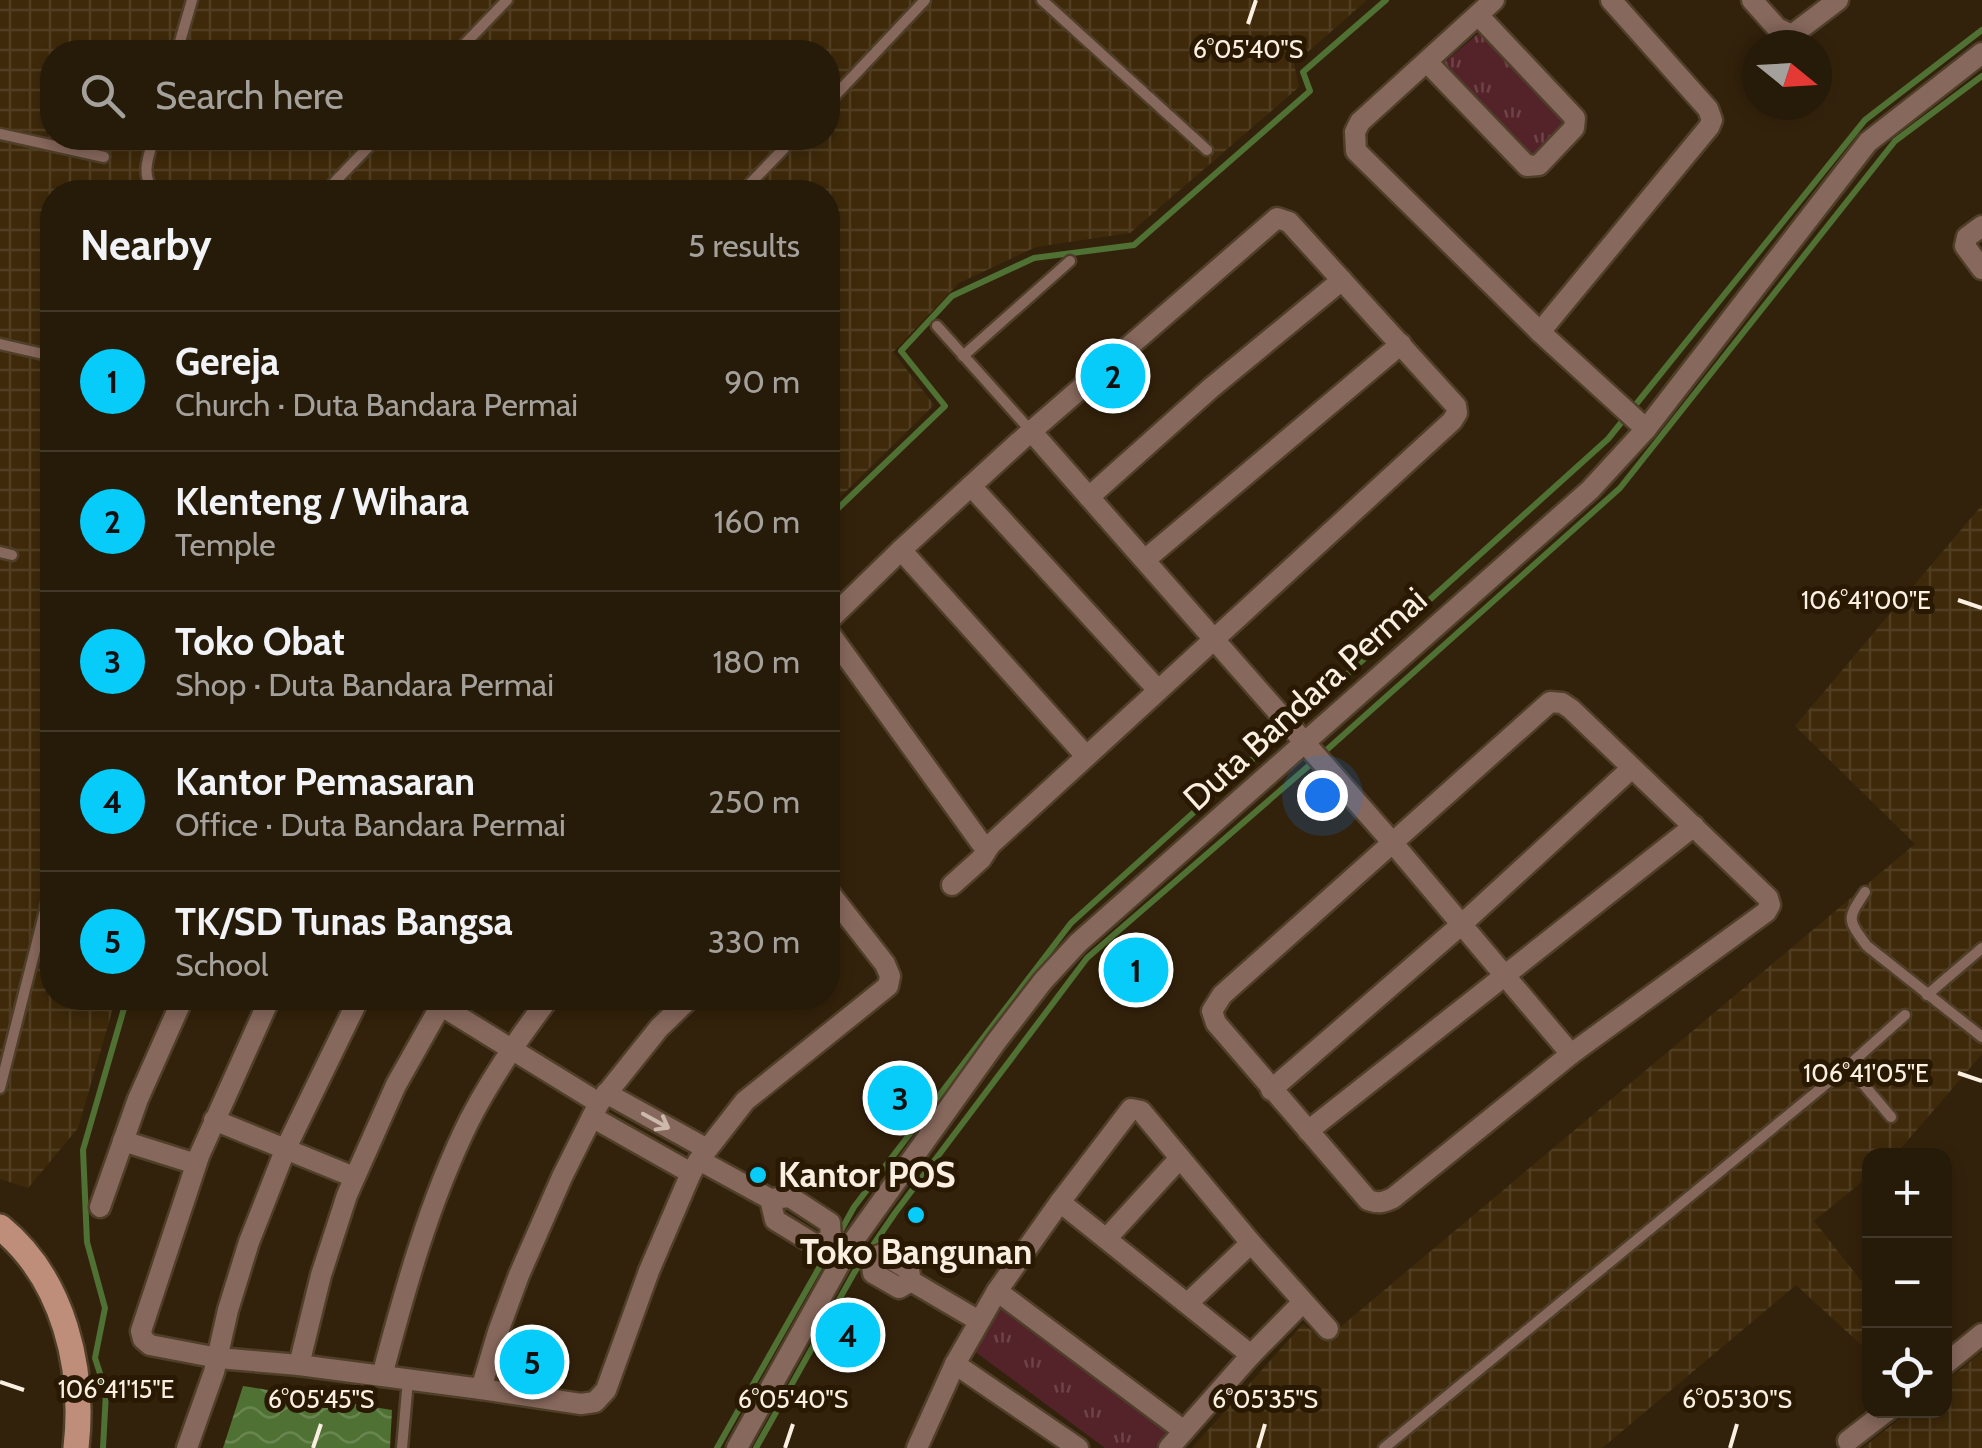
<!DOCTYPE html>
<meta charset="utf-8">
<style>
:root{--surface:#261a08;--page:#322716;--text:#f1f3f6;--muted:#a4a19c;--line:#423829;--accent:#07cbf9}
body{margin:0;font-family:Cabin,sans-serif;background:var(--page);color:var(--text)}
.controls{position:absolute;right:30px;bottom:30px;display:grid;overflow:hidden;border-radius:20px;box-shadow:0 5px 15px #0003}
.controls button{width:90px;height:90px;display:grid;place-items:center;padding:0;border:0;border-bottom:2px solid var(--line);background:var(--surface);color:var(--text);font:50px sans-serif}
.compass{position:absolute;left:1742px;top:30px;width:90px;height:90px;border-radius:50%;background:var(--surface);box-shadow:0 5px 15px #0003;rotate:108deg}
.you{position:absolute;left:1322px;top:795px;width:35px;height:35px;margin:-25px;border:8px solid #fff;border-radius:50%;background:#1a73e8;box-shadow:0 0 0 15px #1a73e833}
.badge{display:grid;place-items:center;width:65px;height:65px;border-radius:50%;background:var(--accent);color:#111;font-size:32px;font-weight:700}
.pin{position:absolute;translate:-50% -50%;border:5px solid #fff;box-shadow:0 2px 10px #0006}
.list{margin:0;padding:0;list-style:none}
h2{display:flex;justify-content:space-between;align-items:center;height:130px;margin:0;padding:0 40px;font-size:42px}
h2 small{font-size:32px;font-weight:400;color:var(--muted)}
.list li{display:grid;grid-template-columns:65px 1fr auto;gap:30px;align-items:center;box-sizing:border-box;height:140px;padding:0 40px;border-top:2px solid var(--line)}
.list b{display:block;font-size:38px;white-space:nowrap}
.list p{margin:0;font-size:32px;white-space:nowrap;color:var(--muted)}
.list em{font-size:32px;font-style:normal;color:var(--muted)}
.icon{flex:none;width:55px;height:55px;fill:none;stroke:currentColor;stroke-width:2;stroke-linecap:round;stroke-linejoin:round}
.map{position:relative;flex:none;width:1982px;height:1448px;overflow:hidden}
.search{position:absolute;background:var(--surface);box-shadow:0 5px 15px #0003;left:40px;top:40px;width:800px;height:110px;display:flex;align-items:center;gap:25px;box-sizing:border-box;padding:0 35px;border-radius:40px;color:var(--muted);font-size:38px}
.panel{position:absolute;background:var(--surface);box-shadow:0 5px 15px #0003;left:40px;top:180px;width:800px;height:830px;border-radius:40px}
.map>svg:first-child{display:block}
.industrial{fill:url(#industrial-grid);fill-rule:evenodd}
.park{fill:url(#park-tufts)}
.water{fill:url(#water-waves)}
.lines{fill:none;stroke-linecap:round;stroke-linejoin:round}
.stream{stroke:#4f7133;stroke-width:6}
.lane-casing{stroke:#4f3f29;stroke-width:15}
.street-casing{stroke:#4f3f29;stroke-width:25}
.secondary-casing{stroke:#4f3f29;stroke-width:30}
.lane{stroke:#87685c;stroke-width:10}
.street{stroke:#87685c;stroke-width:20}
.secondary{stroke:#bf8e7a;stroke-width:25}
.oneway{stroke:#ccb9ac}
.ticks{fill:none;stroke:#faefe1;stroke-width:4}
.poi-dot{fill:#07cbf9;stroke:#291903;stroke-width:4}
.labels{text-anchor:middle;stroke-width:10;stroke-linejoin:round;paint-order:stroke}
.street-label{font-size:35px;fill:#faefe1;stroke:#291903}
.poi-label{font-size:35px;font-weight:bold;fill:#faefe1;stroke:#291903;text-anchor:start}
.ticks-label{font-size:25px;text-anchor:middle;fill:#faefe1;stroke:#291903;stroke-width:10;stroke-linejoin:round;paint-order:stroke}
</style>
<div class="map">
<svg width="1982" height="1448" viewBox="0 0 1982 1448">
<defs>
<pattern id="industrial-grid" width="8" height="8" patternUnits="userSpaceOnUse" patternTransform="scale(2.5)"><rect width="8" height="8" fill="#3e290a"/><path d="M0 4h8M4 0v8" fill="none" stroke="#513e22"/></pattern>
<pattern id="park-tufts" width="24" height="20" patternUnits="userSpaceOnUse" patternTransform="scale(2.5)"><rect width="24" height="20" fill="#532329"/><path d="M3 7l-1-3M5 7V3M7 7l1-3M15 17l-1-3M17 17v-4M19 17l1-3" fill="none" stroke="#6d4348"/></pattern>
<pattern id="water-waves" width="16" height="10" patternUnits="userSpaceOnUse" patternTransform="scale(2.5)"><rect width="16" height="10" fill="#4f7133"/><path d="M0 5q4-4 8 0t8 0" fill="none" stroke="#698650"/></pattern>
</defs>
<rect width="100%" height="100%" fill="#33220b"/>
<g class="industrial">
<path d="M 0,0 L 1367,0 L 1294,64 L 1299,87 L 1130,233 L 1036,247 L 959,283 L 893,352 L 934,405 L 828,509 L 828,192 L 52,192 L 52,998 L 116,998 L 78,1128 L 28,1188 L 0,1179 ZM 52,52 L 828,52 L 828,138 L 52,138 Z"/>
<polygon points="1982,505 1982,1054 1896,1154 1870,1156 1869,1176 1814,1221 1869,1291 1869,1352 1796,1285 1602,1448 1192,1448 1303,1324 1325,1340 1915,844 1795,726"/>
<polygon points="1982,1352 1982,1448 1863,1448 1909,1411 1944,1410 1945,1382"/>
</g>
<g class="park">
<polygon points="1485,28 1572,127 1531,164 1440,66"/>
<polygon points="1001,1305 1170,1431 1156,1448 1105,1448 969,1347"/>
</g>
<polygon class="water" points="243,1386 392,1410 390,1448 223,1448"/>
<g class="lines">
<g class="stream">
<polyline points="828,518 945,406 901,351 952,296 1034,258 1134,245 1310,91 1303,72 1386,0"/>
<polyline points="839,1234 854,1207 1071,923 1608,439 1865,120 1982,30"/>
<polyline points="103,1448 106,1392 95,1358 105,1308 87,1242 83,1150 127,998"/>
<polyline points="717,1448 832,1245"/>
<polyline points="756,1448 854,1273 895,1213 1087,958 1312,763 1620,488 1895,141 1982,76"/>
</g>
<defs>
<g id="lane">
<polyline points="1042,0 1207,150"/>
<polyline points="177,52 192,0"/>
<polyline points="457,52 507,0"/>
<polyline points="828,103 925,0"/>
<polyline points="0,134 104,157"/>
<path d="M 154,138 C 148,157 140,176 155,192"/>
<polyline points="325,192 377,138"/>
<polyline points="742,192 794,138"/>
<polyline points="937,326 1031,431"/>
<polyline points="0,344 52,356"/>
<polyline points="963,356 1070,261"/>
<polyline points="0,552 12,555"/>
<path d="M 1865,892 C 1847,919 1847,919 1867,946 L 1982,1037"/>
<polyline points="1927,995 1982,948"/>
<polyline points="1848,1066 1891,1117"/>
<polyline points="0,1088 52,883"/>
<polyline points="402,1448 408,1380"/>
<polyline points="1384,1448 1848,1066 1905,1015"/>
</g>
<g id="street">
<polyline points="1494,0 1360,122 1355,132 1356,151 1540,332 1646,429"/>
<polyline points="1752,0 1777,28 1792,35 1838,0"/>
<polyline points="1427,62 1527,166 1539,165 1574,128 1575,118 1478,15"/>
<polyline points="1982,226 1967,237 1965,246 1982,269"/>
<polyline points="1540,332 1709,127 1712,120 1708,109 1611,0"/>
<polyline points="1031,431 1392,842 1571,1054"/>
<polyline points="971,486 1158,690"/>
<polyline points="1089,497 1211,388 1342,280"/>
<polyline points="901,550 1086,756"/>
<polyline points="1146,559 1401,344"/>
<polyline points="828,621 901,550 1019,442 1277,218 1289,222 1456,406 1457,413 1452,421 990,845 981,859 952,885"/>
<polyline points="828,631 981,843 990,845"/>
<path d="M 1550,702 L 1562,703 L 1571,709 L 1768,898 L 1770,905 L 1766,912 L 1571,1054 L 1393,1198 C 1384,1202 1379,1204 1368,1200 L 1216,1023 L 1212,1011 L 1222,995 Z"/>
<polyline points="828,891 885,964 890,976 888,986 745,1101 699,1160 770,1199 790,1197 830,1223 831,1239"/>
<polyline points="270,998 199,1156 141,1331 143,1339 150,1345 218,1358 299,1365 481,1389 498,1332 519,1275 562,1177 599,1103 659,1028 690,998"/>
<polyline points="440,1005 599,1103"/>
<polyline points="1271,1090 1462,924 1632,768"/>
<polyline points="606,1093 707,1149"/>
<polyline points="592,1117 691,1173"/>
<polyline points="214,1120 354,1177"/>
<polyline points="1308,1131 1694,826"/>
<polyline points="123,1141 196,1164"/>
<polyline points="770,1199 775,1220 816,1245 831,1239 871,1258 873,1273 899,1288 911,1281"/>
<polyline points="1060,1202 1251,1355"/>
<polyline points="100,1207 138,1099 183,998"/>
<polyline points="1107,1238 1180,1158"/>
<polyline points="871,1258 883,1254 909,1270 911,1281 979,1321"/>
<polyline points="997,1291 1184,1431"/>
<polyline points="1188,1303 1251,1243"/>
<polyline points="955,1364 1078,1448"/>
<polyline points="299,1365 321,1275 347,1195 396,1085 445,998"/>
<polyline points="1944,1365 1982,1334"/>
<path d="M 382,1376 C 405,1289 429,1202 469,1121 C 491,1078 520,1036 549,998"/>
<polyline points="481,1389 581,1404 595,1402 606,1390 649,1271 691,1173 699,1160"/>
<polyline points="1848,1441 1888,1410"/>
<polyline points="187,1448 214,1372 228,1310 249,1242 286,1148 359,998"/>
<polyline points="737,1448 849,1247 996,1042 1043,981 1078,943 1590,490 1646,429 1868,142 1982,53"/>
<polyline points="917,1448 955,1364 997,1291 1060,1202 1131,1109 1141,1111 1251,1243 1328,1329"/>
<polyline points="1169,1448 1251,1355 1302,1303"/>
</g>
<path id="secondary" d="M 0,1227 C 64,1279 85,1369 76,1448"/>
</defs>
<use href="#lane" class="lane-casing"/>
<use href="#street" class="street-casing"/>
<use href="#secondary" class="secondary-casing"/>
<use href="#lane" class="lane"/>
<use href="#street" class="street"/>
<use href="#secondary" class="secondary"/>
</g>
<defs><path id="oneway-shaft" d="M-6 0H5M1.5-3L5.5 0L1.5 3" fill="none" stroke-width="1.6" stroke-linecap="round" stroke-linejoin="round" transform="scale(2.5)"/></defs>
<use class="oneway" href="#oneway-shaft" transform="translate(656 1121) rotate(29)"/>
<path class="ticks" d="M 1248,24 L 1256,0M 1958,600 L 1982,608M 1958,1073 L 1982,1081M 0,1382 L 24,1390M 313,1448 L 321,1424M 785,1448 L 793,1424M 1258,1448 L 1265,1424M 1730,1448 L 1737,1424"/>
<g class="poi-dot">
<circle cx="758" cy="1175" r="10"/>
<circle cx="916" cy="1215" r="10"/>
</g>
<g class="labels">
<g class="street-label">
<text transform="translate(1305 699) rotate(-42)" y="12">Duta Bandara Permai</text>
</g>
<g class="poi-label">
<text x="778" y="1187">Kantor POS</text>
<text x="916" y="1264" text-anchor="middle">Toko Bangunan</text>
</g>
</g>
<g class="ticks-label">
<text x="1248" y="58">6°05'40"S</text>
<text x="1866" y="609">106°41'00"E</text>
<text x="1866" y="1082">106°41'05"E</text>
<text x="116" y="1398">106°41'15"E</text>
<text x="321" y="1408">6°05'45"S</text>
<text x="793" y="1408">6°05'40"S</text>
<text x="1265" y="1408">6°05'35"S</text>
<text x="1737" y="1408">6°05'30"S</text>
</g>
</svg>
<div class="controls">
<button>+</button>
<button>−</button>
<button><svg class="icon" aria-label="locate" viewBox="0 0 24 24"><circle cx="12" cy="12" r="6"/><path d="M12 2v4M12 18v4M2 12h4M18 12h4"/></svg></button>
</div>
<svg class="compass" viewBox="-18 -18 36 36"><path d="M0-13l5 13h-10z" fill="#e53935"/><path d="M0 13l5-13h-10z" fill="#a4a19c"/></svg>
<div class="you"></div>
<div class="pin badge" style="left:1136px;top:970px">1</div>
<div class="pin badge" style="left:1113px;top:376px">2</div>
<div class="pin badge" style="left:900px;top:1098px">3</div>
<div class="pin badge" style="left:848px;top:1335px">4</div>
<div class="pin badge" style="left:532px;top:1362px">5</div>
<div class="search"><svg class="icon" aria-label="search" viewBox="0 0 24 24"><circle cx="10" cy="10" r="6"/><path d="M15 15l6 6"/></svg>Search here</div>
<section class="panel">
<h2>Nearby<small>5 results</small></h2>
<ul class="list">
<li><span class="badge">1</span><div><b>Gereja</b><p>Church · Duta Bandara Permai</p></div><em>90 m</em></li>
<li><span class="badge">2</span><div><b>Klenteng / Wihara</b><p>Temple</p></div><em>160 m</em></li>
<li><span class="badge">3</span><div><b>Toko Obat</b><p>Shop · Duta Bandara Permai</p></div><em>180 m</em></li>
<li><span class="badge">4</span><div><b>Kantor Pemasaran</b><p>Office · Duta Bandara Permai</p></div><em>250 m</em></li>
<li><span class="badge">5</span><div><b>TK/SD Tunas Bangsa</b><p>School</p></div><em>330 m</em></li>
</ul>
</section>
</div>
